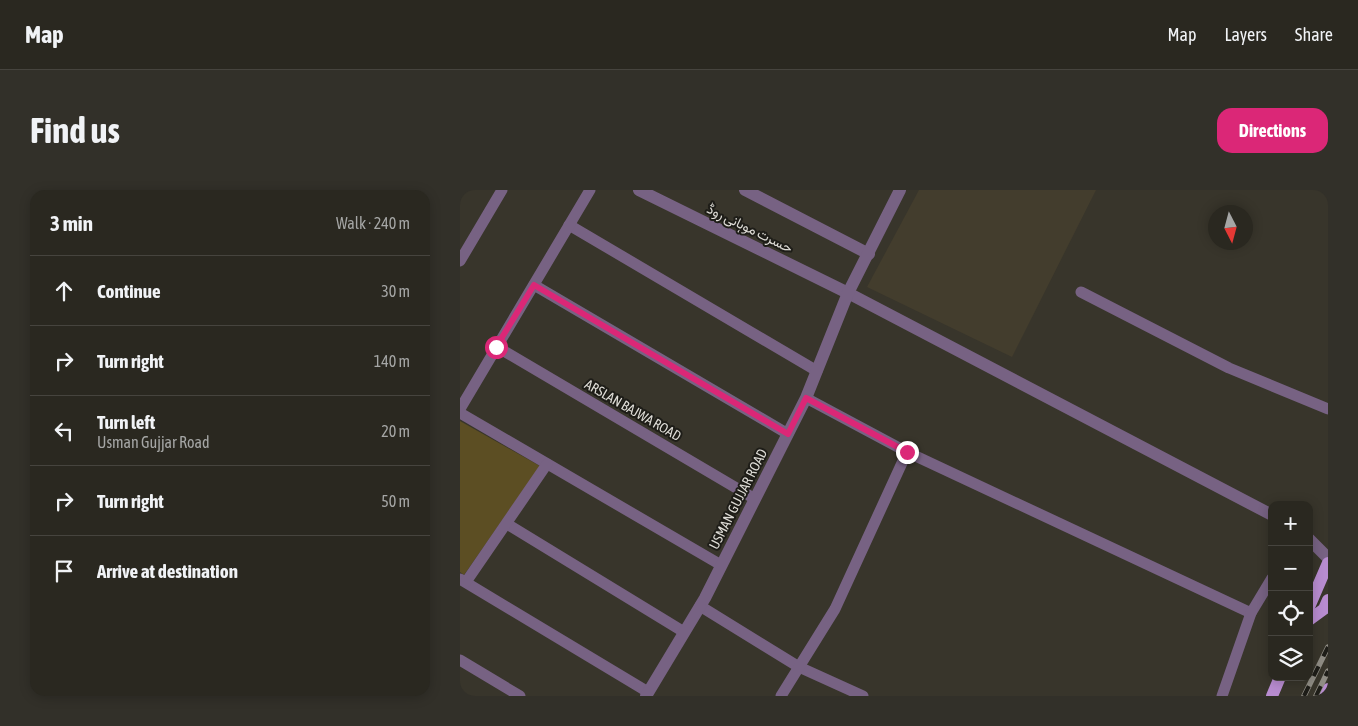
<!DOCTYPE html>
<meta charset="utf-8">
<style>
:root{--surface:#2a2820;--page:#323029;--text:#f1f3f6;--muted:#a5a6a5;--line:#46443e;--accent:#db2777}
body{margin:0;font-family:"Asap Condensed",Vazirmatn,sans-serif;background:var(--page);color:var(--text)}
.controls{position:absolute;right:15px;bottom:15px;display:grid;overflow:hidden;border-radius:10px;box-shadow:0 2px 12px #0003}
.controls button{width:45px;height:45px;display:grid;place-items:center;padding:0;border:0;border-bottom:1px solid var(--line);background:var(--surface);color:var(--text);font:25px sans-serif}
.compass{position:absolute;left:748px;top:15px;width:45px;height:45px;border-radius:50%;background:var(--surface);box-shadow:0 2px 12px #0003;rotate:174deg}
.stop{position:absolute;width:15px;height:15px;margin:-11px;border:4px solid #db2777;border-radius:50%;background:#fff}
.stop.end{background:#db2777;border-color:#fff;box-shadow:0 1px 5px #0008}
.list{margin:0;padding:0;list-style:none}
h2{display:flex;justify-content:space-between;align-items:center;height:65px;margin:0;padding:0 20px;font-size:21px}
h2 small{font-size:16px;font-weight:400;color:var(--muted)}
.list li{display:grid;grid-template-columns:32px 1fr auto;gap:15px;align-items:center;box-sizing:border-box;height:70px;padding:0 20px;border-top:1px solid var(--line)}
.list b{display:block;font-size:19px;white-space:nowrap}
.list p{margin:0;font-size:16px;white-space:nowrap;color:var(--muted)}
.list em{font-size:16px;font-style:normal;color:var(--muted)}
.icon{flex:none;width:28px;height:28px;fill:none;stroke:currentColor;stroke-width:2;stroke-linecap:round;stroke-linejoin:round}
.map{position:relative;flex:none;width:868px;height:506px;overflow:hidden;border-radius:15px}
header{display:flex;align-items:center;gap:30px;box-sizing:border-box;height:70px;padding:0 25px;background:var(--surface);border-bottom:1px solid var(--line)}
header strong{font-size:24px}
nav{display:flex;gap:28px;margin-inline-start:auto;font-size:18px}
.intro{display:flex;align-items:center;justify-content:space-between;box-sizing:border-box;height:120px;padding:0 30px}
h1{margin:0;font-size:35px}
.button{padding:12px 22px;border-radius:15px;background:var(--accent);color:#fff;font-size:18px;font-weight:700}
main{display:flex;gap:30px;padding:0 30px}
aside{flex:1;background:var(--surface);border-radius:15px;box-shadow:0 2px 12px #0003}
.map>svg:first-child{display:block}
.built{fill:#433d2d}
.green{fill:#5c4e23}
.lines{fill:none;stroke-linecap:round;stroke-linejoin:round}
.minor{stroke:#776283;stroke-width:11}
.tertiary{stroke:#776283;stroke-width:12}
.primary{stroke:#b88cd0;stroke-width:12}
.rail-casing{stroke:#8f8c84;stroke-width:5.5}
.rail{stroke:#1e1d18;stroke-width:4;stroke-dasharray:11;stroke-linecap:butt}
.route{stroke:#db2777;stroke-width:6}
.labels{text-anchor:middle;stroke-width:4;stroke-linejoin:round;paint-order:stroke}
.street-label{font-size:14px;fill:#dedcd6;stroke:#1e1d18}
</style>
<header>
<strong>Map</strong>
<nav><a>Map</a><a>Layers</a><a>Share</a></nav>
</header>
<div class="intro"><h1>Find us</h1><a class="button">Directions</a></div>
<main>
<aside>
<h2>3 min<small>Walk · 240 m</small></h2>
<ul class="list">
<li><svg class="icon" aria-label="ahead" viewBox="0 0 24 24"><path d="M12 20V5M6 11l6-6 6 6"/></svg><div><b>Continue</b></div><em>30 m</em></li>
<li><svg class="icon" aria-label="right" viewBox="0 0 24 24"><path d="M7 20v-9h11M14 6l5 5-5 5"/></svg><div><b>Turn right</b></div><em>140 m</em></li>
<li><svg class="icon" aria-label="left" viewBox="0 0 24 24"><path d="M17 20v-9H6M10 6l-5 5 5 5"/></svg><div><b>Turn left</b><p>Usman Gujjar Road</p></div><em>20 m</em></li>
<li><svg class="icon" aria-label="right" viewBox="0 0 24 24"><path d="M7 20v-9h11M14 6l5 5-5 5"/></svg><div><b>Turn right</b></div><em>50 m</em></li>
<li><svg class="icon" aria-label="arrive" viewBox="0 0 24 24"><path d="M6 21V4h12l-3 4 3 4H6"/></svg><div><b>Arrive at destination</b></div></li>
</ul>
</aside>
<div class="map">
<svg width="868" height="506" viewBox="0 0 868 506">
<rect width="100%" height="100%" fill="#38352b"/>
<polygon class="built" points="459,0 636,0 552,167 407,97"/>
<polygon class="green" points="0,231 80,276 4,385 0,382"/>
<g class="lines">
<g class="minor">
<polyline points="109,35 357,181"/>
<polyline points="0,71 42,0"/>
<polyline points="74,95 328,244"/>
<polyline points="621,102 769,178 868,219"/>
<polyline points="37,157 295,309"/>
<polyline points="346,208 447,262 791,423"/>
<polyline points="0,219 130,0"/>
<polyline points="0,223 261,375"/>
<polyline points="47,334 224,442"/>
<polyline points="0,389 188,502"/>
<polyline points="6,392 87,274"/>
<polyline points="240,416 339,477 403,506"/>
<polyline points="0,470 60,506"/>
<polyline points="321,506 375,419 447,262"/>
<polyline points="762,506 791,423 812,388"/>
</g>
<g class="tertiary">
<polyline points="179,0 388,103 812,325"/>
<polyline points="285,0 409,64"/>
<polyline points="849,349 868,368"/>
<polyline points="186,506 245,408 346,208 388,103 440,0"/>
</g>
<g class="primary">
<polyline points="849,417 868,373"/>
<polyline points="849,430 864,419 868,410"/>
<polyline points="812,506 820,487"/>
<polyline points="865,506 868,499"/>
</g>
<defs>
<g id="rail">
<polyline points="844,506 868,457"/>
<polyline points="856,506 868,481"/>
</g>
</defs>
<use href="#rail" class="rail-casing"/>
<use href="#rail" class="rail"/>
</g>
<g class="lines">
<polyline class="route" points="36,157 74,95 328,244 346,208 447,262"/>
</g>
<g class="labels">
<g class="street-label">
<text transform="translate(290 38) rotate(26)" y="5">حسرت موہانی روڈ</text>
<text transform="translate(173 220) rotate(30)" y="5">ARSLAN BAJWA ROAD</text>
<text transform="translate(278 309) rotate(-63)" y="5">USMAN GUJJAR ROAD</text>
</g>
</g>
</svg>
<div class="controls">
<button>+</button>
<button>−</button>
<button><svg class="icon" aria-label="locate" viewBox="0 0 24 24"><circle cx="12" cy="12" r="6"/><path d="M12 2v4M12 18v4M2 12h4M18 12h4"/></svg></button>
<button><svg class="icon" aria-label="layers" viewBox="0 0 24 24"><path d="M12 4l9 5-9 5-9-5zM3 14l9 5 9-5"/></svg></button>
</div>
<svg class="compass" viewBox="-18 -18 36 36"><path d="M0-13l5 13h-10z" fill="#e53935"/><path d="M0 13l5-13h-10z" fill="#a5a6a5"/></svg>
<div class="stop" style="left:36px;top:157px"></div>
<div class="stop end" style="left:447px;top:262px"></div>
</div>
</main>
